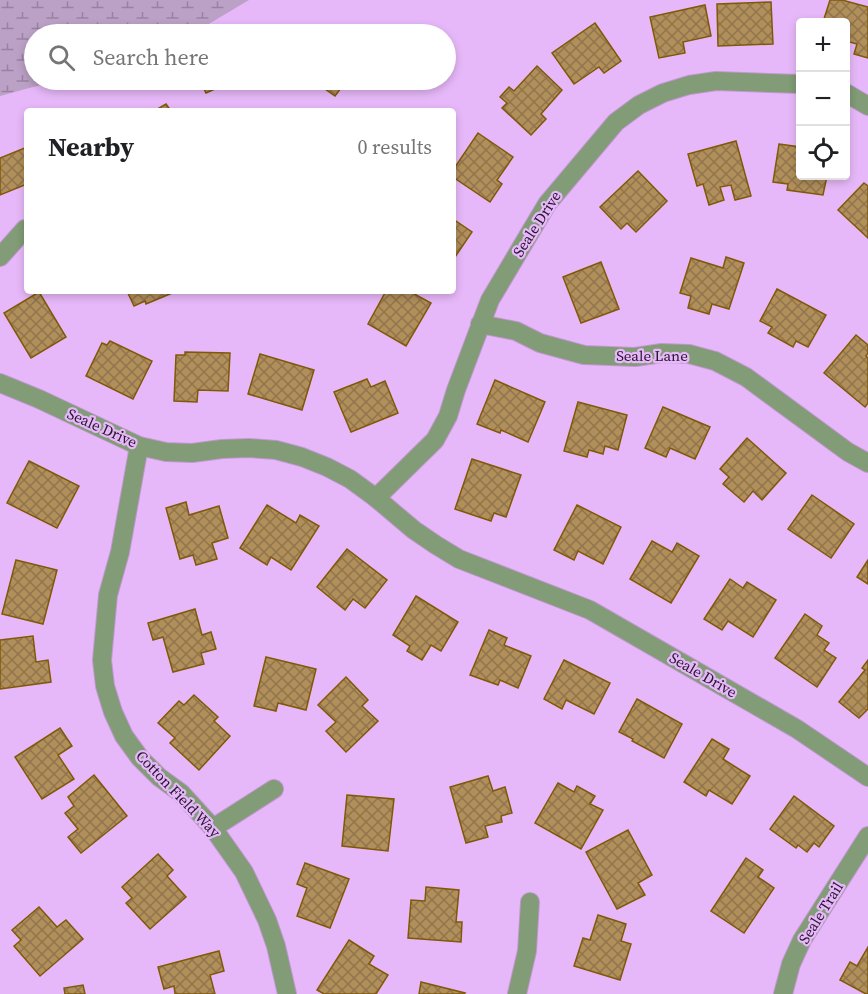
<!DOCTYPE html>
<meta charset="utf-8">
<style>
:root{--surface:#fff;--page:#f6f6f6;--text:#202124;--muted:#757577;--line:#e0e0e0}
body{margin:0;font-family:"Source Serif 4",serif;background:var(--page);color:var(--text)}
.controls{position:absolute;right:18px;top:18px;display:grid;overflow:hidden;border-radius:6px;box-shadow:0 3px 9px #0003}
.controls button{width:54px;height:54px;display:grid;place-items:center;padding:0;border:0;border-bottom:2px solid var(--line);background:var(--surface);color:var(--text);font:30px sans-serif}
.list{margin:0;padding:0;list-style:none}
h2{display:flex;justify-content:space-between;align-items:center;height:78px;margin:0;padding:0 24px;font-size:26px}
h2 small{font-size:20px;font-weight:400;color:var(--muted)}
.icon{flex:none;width:33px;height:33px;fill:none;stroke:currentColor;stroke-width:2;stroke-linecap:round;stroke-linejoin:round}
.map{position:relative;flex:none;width:868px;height:994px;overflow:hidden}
.search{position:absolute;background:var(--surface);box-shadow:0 3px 9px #0003;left:24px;top:24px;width:432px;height:66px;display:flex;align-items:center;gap:15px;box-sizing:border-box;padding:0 21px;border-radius:33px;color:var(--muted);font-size:22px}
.panel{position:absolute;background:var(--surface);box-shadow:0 3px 9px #0003;left:24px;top:108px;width:432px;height:186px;border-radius:6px}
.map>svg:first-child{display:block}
.wetland{fill:url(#wetland-marsh)}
.building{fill:url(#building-cross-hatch);stroke:#815807;stroke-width:1.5}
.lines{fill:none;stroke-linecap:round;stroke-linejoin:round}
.street-casing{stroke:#c198d0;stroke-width:20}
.street{stroke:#819c76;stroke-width:18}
.labels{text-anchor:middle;stroke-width:4.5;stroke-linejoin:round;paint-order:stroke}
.street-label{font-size:15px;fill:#27162e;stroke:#e7b8f9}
</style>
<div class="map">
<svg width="868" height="994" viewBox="0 0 868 994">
<defs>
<pattern id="wetland-marsh" width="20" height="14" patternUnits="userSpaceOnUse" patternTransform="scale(1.5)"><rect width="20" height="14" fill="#bca1c6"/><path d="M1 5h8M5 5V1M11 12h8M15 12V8" fill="none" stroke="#9982a1"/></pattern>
<pattern id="building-cross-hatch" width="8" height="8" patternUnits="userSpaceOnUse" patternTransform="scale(1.5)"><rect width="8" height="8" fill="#b18f5b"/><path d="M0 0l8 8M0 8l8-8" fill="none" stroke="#90744c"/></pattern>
</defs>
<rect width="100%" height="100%" fill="#e7b8f9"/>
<polygon class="wetland" points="0,0 249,0 192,34 34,34 34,80 59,80 0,96"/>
<g class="building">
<polygon points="830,0 842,0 868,7 868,58 854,54 857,44 846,41 846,22 823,22"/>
<polygon points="771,2 773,44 718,46 717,4"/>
<polygon points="705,5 711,36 683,42 685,53 659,58 650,17"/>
<polygon points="595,23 621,61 604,73 599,67 574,84 552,53"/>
<polygon points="537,66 562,90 541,114 546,119 531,135 502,108 507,103 500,97 509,87 514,91"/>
<polygon points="200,80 235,80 206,93"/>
<polygon points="296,80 347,80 335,96 312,80 307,87"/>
<polygon points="166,104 171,111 154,111"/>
<polygon points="478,133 513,157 497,180 502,184 490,202 453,177 453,170"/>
<polygon points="736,141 751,196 735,200 731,185 720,187 724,200 709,205 703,184 697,186 688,154"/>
<polygon points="779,144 800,147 800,176 827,176 823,195 787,190 788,184 773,182"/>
<polygon points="27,147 27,184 0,195 0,158"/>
<polygon points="638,171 667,201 636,232 627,223 621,229 600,207"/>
<polygon points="864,183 868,186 868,238 838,210"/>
<polygon points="453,219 472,232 453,260"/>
<polygon points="726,257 744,263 729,309 712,304 709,314 688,308 691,296 680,293 691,258 723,268"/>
<polygon points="601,262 619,309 581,323 563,277"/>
<polygon points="777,289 826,315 808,347 796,341 793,347 768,333 772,327 760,321"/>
<polygon points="127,291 177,291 146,304 145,301 134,306"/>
<polygon points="386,291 409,291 431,303 406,346 368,324"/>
<polygon points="39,292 66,337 31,358 4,313"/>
<polygon points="856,335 868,345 868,353 866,356 868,358 868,403 865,407 824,373"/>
<polygon points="110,341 152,361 133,399 86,376 102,343 107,345"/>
<polygon points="185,352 230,353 228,391 198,390 197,402 174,401 176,355 185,355"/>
<polygon points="260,354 314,370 302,410 248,394"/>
<polygon points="367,379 371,387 385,381 398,413 351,432 334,392"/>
<polygon points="495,380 545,402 528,442 501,430 500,433 477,424"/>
<polygon points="578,402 627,415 618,450 605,446 603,454 589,450 587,457 564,451"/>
<polygon points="663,407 710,427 695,459 670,448 666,457 645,448"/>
<polygon points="747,438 786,473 762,500 753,491 744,502 723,484 729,477 720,469"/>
<polygon points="472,459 521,475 506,517 494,513 491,521 455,509"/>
<polygon points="29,461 79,486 57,528 7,503"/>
<polygon points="812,495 854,524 831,558 788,529"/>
<polygon points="186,502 189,515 219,506 228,538 212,543 217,559 196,565 193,555 180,559 166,508"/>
<polygon points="267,505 296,523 300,515 319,526 291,570 271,557 267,565 240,548"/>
<polygon points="577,505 621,527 603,564 578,551 574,560 554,550"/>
<polygon points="652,541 672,552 677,543 699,556 671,603 630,579"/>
<polygon points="347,549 387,580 365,608 353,599 345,610 317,587"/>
<polygon points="16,560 57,570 43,624 2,614"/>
<polygon points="868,560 868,584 857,577"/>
<polygon points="730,579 743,588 747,582 776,600 753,637 728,621 722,630 704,619"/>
<polygon points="416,596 458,622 441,651 431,645 422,660 407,651 410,646 393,635"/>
<polygon points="195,609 202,635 211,632 216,649 201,653 204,664 173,672 163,637 153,640 148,623"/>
<polygon points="805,614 822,626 817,635 829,643 824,650 836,658 817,687 775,658"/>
<polygon points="489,630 507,638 504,645 531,656 518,688 500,680 498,685 470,675"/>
<polygon points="33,636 36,662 48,660 51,682 0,689 0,640"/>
<polygon points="266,657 316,669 306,710 278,703 276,711 254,706"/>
<polygon points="564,660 610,683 594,714 566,700 562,709 544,699"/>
<polygon points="868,660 868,709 859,718 839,702 865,670 862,668"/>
<polygon points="346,677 368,700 362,706 378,721 346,752 326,731 336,722 318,705"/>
<polygon points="194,695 218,717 214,721 230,736 199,770 170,743 175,738 158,723 179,701 184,705"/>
<polygon points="637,699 682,724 664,758 632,741 633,739 619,732"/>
<polygon points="60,728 72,746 58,755 74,779 42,799 15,757"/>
<polygon points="712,739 729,749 723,759 750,776 732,804 709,790 706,796 684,782"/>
<polygon points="94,775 127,816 81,853 68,837 78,829 65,813 74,806 68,797"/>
<polygon points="488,776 493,791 505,787 512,813 501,816 502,822 485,826 488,837 466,843 450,787"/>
<polygon points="558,783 574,792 577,786 595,796 590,804 603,810 581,849 535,823"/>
<polygon points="347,795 394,799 388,851 342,846"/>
<polygon points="794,796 834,826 819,847 814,843 807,852 798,845 796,848 770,829"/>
<polygon points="628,830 652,875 638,883 645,895 617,909 586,852"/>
<polygon points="158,854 173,870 167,876 186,897 150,929 126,903 132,898 122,887"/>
<polygon points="746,858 763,870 758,877 774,888 744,933 711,911"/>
<polygon points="305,863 349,879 330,928 297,916 307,888 297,884"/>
<polygon points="426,887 459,890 456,922 462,922 461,942 408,938 411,900 425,901"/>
<polygon points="39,907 57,927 66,920 83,939 40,976 14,946 21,940 12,930"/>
<polygon points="598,915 626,924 621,941 631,944 620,980 574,966 583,938 590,940"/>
<polygon points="349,940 374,956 369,964 388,975 376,994 324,994 317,990"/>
<polygon points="868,947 868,994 866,994 840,980 850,962 857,966"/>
<polygon points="219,951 224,971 210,975 215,994 175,994 174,986 164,989 158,967"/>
<polygon points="421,982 465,993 464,994 419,994"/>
<polygon points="83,985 85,994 65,994 64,988"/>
</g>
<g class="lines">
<defs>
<g id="street">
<polyline points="846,93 868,106"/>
<polyline points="0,257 25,229 27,229"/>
<polyline points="480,324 516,331 540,343 584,355 635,357 662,353 689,354 715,361 746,377 848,452 868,463"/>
<polyline points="0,383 39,399 139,446 166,452 192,453 222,449 249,448 276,450 302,457 327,467 350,479 376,498 414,530 436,545 459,559 590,610 797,729 868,777"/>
<polyline points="139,446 120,552 108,595 102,660 105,686 113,712 124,736 140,758 159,777 181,793 213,828 244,872 267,920 276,946 287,994"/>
<polyline points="376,498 435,440 448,416 456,390 490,300 547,204 616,122 639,105 663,93 689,85 716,81 800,84"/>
<polyline points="213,828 274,789"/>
<polyline points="517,994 527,951 530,902"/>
<polyline points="783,994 791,964 802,940 868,836"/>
</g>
</defs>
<use href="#street" class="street-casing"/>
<use href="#street" class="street"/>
</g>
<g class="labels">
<g class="street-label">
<text transform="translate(537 224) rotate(-57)" y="5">Seale Drive</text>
<text x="652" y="361">Seale Lane</text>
<text transform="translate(102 428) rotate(24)" y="5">Seale Drive</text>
<text transform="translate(703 675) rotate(30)" y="5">Seale Drive</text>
<text transform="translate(178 794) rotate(46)" y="5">Cotton Field Way</text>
<text transform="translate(821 913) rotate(-58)" y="5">Seale Trail</text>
</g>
</g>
</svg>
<div class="controls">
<button>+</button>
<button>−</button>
<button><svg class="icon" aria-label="locate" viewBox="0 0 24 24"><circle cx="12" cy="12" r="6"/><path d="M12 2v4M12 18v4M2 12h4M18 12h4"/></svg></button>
</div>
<div class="search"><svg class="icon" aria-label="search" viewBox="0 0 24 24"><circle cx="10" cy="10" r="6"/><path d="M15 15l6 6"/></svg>Search here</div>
<section class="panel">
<h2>Nearby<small>0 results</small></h2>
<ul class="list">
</ul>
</section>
</div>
